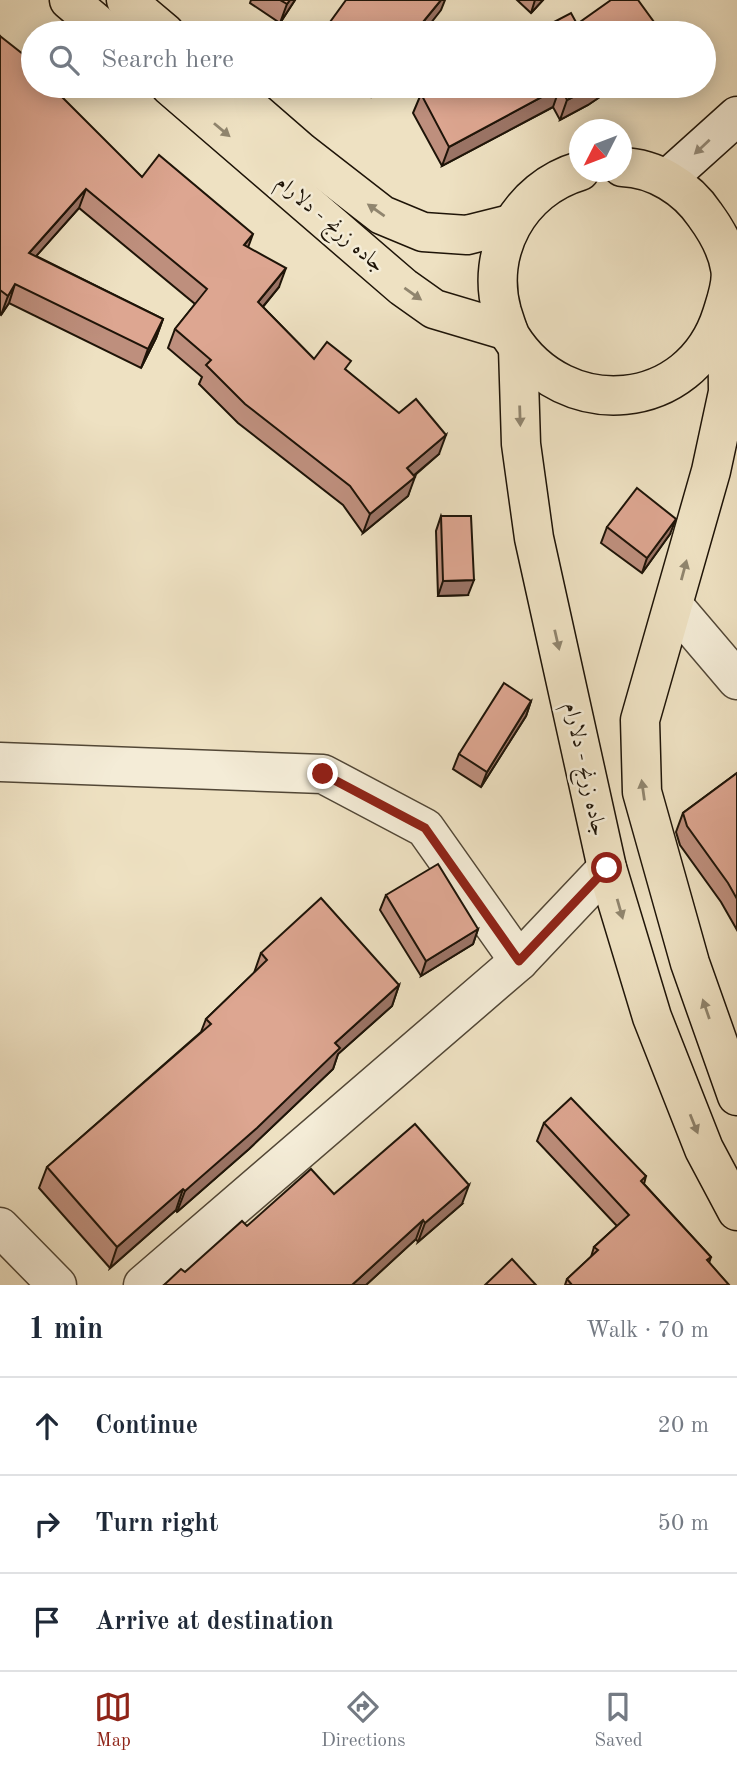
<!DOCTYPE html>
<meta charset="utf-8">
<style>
:root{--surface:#fff;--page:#f2f2f3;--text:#1f2937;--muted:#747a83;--line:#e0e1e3;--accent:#8f2418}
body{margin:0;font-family:"Old Standard TT",Amiri,serif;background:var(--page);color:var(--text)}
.compass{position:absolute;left:569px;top:119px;width:63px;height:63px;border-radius:50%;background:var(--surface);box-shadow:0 4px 18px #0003;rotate:228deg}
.stop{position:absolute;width:21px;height:21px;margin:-16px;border:5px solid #8f2418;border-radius:50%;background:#fff}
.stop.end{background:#8f2418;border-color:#fff;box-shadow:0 2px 7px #0008}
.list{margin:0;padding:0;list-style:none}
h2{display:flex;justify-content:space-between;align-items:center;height:91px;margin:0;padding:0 28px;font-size:30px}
h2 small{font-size:23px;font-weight:400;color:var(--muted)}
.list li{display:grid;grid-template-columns:46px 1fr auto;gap:21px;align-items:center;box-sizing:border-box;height:98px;padding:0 28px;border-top:2px solid var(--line)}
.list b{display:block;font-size:26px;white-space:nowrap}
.list em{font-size:23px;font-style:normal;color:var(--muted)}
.icon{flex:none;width:38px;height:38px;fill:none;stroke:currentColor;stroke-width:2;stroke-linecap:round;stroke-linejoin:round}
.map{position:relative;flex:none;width:737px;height:1285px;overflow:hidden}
.search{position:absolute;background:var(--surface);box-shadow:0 4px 18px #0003;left:21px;right:21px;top:21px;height:77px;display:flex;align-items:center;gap:18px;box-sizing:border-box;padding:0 24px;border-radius:38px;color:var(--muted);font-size:26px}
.sheet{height:385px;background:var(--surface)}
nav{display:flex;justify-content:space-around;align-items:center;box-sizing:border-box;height:98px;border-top:2px solid var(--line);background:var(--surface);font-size:19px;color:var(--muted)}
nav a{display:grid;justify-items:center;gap:4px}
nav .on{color:var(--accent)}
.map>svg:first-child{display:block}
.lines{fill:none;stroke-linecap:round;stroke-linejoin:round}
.street-casing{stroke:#524736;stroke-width:41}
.secondary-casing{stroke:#1e1408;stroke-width:41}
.highway-casing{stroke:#1e1408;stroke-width:41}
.street{stroke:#f4ecd7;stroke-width:38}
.secondary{stroke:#f4ecd7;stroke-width:38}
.highway{stroke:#eee1c2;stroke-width:38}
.wall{fill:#be8f7d;stroke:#1e1408;stroke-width:2}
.shaded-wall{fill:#9b7466;stroke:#1e1408;stroke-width:2}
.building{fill:#dda691;stroke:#1e1408;stroke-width:2}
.oneway{fill:#90856e}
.oneway2{fill:#948b7a}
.route{stroke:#8f2418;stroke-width:9}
.labels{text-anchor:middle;stroke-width:5;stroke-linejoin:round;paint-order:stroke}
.street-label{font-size:21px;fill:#1e1408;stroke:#f4ecd7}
</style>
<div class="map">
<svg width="737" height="1285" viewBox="0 0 737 1285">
<rect width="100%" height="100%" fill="#eee1c2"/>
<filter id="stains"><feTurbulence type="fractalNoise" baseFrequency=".00286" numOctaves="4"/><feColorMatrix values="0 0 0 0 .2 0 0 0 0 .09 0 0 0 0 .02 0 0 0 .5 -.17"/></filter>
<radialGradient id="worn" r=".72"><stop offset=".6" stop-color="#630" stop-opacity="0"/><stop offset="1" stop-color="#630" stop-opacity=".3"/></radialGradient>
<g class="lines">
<defs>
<g id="street">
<polyline points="674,606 737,680"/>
<polyline points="0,762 323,774 425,828 519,961"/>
<polyline points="0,1227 57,1285"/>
<polyline points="143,1285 519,961 607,868"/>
</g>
<polyline id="secondary" points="667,179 737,116"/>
<g id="highway">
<polyline points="69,0 108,33"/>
<polyline points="126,0 165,33"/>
<polyline points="170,86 403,287 434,309 508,331"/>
<polyline points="225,86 301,152 382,215 423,232 467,235 511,224"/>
<path d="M 580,171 C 519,189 485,252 502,312 C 505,321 507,329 511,337 C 565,423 691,413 722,314 C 726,301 733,282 730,268 C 727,249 716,230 705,215 C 687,188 655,168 622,167"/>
<polyline points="727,299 728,392 711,471 640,720 642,792 690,963 737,1096"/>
<polyline points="518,348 521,444 534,538 607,868 652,1017 704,1149 737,1211"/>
</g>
</defs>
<use href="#street" class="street-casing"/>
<use href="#secondary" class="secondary-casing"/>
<use href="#highway" class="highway-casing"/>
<use href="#street" class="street"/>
<use href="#secondary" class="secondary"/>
<use href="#highway" class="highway"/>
</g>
<g class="wall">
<polygon points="251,0 295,0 280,23 250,3"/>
<polygon points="517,0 543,0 531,13"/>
<polygon points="0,36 33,86 142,177 248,247 279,287 263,307 314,359 347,371 439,454 414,476 408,496 363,533 343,505 238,423 199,384 202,377 168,348 175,329 195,304 79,208 36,256 163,319 156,338 141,368 9,303 1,315 0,314"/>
<polygon points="357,86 380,86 371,97"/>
<polygon points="436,86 616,86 588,105 560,120 553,107 442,166 413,113 421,94"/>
<polygon points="441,516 468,595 438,596 436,531"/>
<polygon points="607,527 670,534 642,573 601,543"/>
<polygon points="531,701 526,716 481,787 453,769 459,754"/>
<polygon points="737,773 737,930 721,902 680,845 676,832 683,813"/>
<polygon points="386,895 478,929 473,944 421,976 380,910"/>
<polygon points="261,953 399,985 392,1006 338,1054 333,1069 249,1149 177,1212 176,1210 110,1268 39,1188 47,1167 201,1032 206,1019 254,973"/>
<polygon points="544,1123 646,1176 644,1184 711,1257 709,1263 729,1285 565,1285 567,1279 591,1257 594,1247 617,1226 537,1141"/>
<polygon points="334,1194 462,1204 418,1242 416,1239 366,1285 164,1285 185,1272 247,1226"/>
</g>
<g class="shaded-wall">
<polygon points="290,0 295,0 280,23 287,4"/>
<polygon points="441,0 445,0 441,10 423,33 414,33"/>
<polygon points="535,0 543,0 531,13"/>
<polygon points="375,86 380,86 371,97"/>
<polygon points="594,86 616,86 588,105 560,120 567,100"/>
<polygon points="560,87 553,107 442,166 449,147"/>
<polygon points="86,189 79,208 22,272 29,253"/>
<polygon points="253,234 246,253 244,245"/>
<polygon points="286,268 279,287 251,321 258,302"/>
<polygon points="15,284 9,303 1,315 8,296"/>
<polygon points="163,319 156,338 141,368 148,349"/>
<polygon points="446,435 439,454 400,487 407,468"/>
<polygon points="415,477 408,496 363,533 370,514"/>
<polygon points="676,519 670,534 642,573 647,558"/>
<polygon points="474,580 468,595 438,596 443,581"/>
<polygon points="531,701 526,716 481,787 487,772"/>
<polygon points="478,929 473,944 421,976 426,961"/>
<polygon points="399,985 392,1006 338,1054 333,1069 249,1149 177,1212 185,1191 335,1043"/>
<polygon points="469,1185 462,1204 418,1242 425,1223"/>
<polygon points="183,1189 176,1210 110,1268 117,1247"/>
<polygon points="423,1220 416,1239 366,1285 352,1285"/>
</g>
<g class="building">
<polygon points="280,0 290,0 287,4"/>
<polygon points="346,0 441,0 414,33 331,33 325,29"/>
<polygon points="611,0 638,0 662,33 533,33 571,13 577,24"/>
<polygon points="0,36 33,62 33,86 51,86 142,177 159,155 253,234 244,245 286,268 258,302 314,359 327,342 351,361 345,369 399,413 416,399 446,435 407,468 415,477 370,514 350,486 245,404 206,365 211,360 175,329 207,289 86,189 29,253 163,319 148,349 15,284 8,296 0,290"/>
<polygon points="436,86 594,86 567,100 560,87 449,147 421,94"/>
<polygon points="637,488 676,519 647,558 607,527"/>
<polygon points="441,516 471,516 474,580 443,581"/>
<polygon points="504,683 531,701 487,772 459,754"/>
<polygon points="737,773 737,899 728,883 687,826 683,813"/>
<polygon points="438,864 478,929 426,961 386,895"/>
<polygon points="321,898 399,985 335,1043 340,1048 257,1128 185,1191 183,1189 117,1247 47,1167 211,1024 206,1019 267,960 261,953"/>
<polygon points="571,1098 646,1176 641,1181 711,1257 707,1260 729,1285 572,1285 567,1279 598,1250 594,1247 629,1215 544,1123"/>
<polygon points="415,1124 469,1185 425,1223 423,1220 352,1285 164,1285 181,1269 185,1272 242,1221 247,1226 311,1169 334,1194"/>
<polygon points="512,1259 536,1285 485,1285"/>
</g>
<defs><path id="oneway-solid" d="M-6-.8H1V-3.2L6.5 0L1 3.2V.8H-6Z" transform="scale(1.75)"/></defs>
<g class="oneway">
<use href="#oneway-solid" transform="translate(222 130) rotate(40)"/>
<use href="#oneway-solid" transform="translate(376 210) rotate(-145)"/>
<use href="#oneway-solid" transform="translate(413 294) rotate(35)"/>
<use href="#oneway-solid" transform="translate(520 416) rotate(88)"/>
<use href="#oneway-solid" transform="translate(684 570) rotate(-75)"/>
<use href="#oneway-solid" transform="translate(557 640) rotate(77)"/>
<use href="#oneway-solid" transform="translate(643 790) rotate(-98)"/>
<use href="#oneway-solid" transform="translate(620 909) rotate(74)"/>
<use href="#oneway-solid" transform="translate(706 1009) rotate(-109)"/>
<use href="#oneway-solid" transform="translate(694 1124) rotate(68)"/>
</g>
<use class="oneway2" href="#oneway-solid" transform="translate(702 147) rotate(137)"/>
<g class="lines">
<polyline class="route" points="323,774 425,828 519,961 607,868"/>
</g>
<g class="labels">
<g class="street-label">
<text transform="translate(331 223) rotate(41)" y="7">جاده زرنج - دلارام</text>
<text transform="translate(586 769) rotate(78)" y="7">جاده زرنج - دلارام</text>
</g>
</g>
<rect width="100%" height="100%" filter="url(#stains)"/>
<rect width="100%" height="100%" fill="url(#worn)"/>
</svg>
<svg class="compass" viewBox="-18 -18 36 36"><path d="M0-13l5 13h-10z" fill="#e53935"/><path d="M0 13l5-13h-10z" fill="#747a83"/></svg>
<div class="stop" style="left:607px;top:868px"></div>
<div class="stop end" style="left:323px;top:774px"></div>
<div class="search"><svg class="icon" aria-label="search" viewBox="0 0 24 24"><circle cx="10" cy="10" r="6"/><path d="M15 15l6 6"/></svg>Search here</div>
</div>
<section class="sheet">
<h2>1 min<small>Walk · 70 m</small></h2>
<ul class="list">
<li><svg class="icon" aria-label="ahead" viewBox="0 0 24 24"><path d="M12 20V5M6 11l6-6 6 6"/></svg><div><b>Continue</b></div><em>20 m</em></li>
<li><svg class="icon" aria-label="right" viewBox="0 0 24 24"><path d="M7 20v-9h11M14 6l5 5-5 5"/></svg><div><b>Turn right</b></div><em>50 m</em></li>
<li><svg class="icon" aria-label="arrive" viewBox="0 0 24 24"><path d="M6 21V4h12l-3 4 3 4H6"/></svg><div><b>Arrive at destination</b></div></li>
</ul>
</section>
<nav>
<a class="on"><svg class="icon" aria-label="map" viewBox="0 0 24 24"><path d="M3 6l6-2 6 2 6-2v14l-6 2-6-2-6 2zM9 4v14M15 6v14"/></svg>Map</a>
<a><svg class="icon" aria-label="directions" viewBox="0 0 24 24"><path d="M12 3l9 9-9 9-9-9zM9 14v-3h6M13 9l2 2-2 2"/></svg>Directions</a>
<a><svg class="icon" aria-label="saved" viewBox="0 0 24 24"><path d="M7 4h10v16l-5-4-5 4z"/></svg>Saved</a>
</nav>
